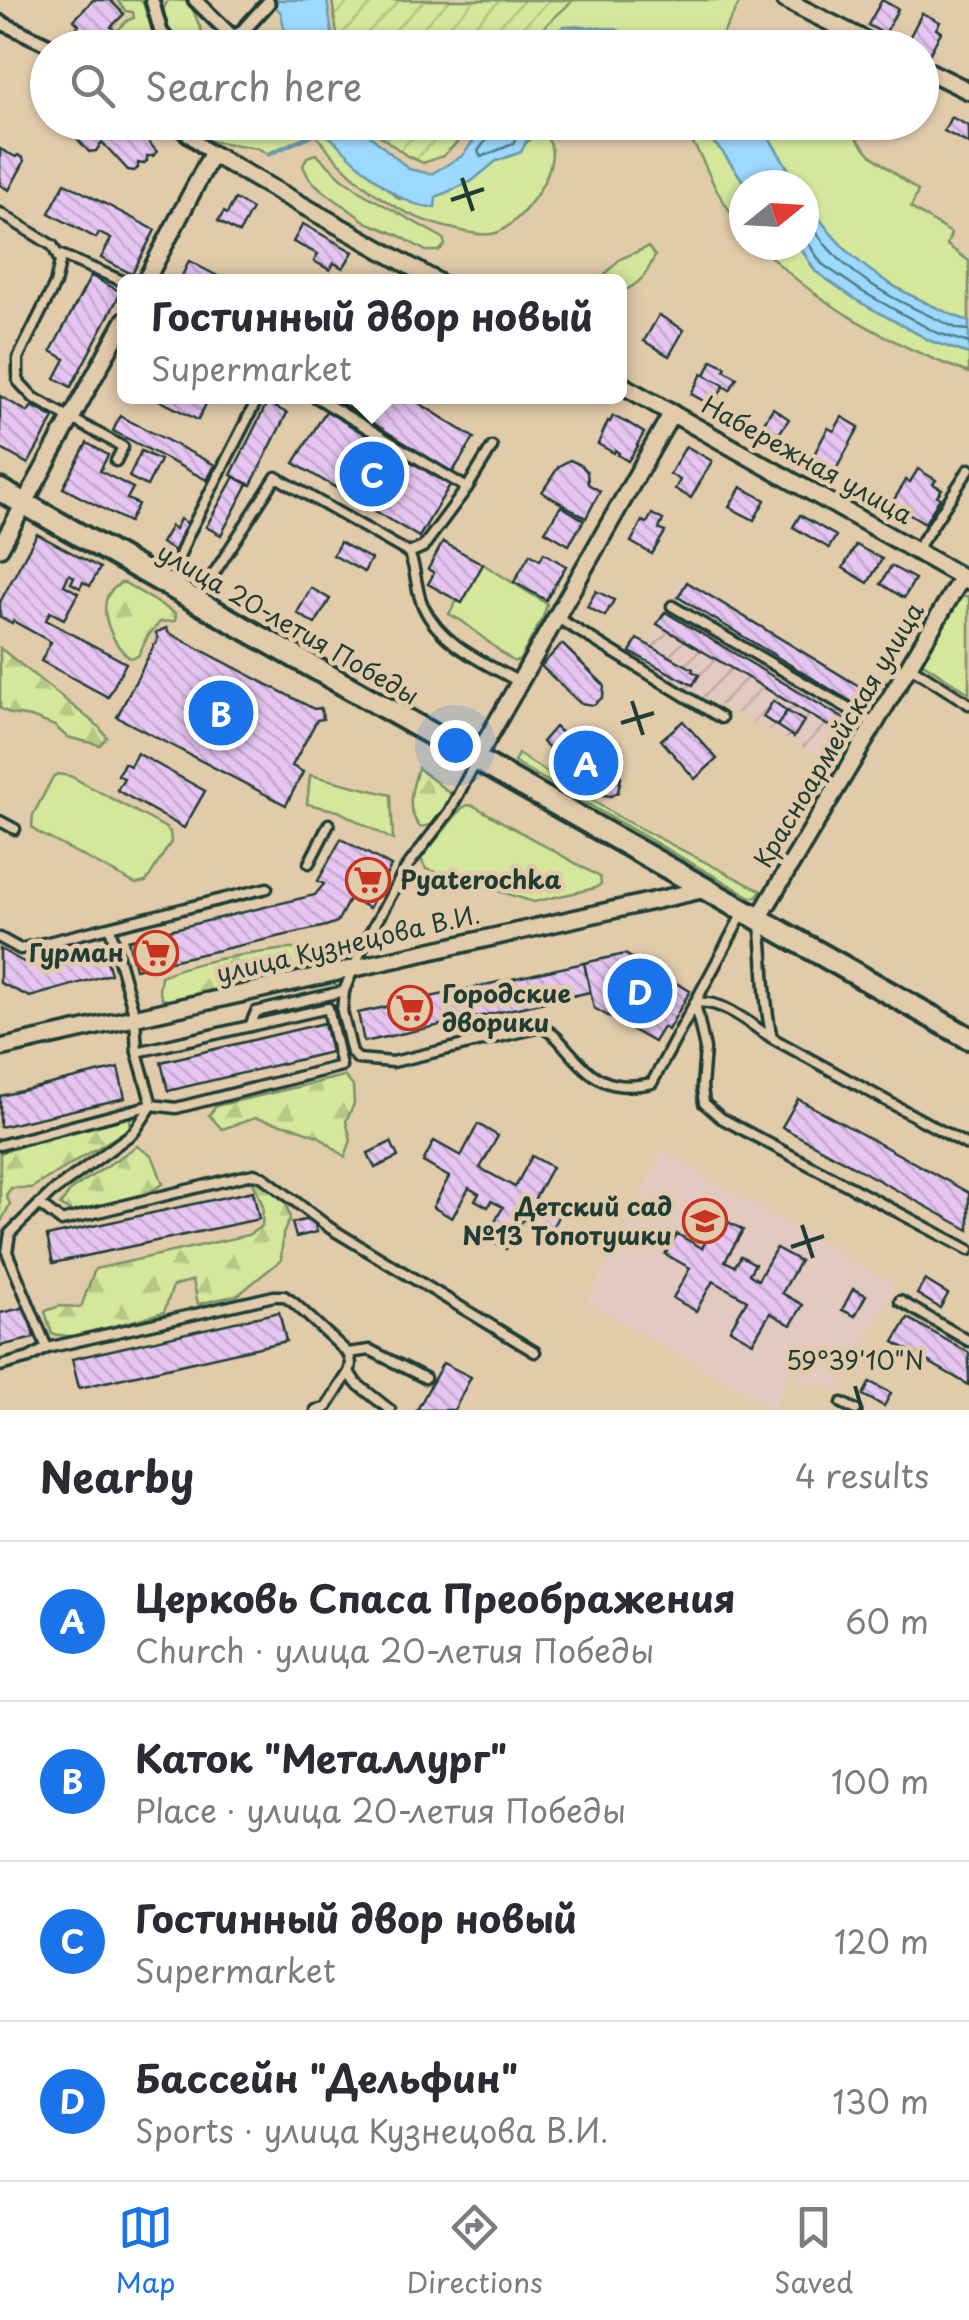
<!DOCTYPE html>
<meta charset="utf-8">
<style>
:root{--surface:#fff;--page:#f7f7f7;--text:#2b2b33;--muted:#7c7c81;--line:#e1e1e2;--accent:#1a73e8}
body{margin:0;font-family:"Playpen Sans",sans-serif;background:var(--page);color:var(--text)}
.compass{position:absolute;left:729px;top:170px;width:90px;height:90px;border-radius:50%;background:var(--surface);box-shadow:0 2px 8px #0004;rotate:72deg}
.you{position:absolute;left:455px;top:745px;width:35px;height:35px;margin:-25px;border:8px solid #fff;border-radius:50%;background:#1a73e8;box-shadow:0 0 0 15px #1a73e833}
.badge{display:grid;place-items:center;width:65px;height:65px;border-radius:50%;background:var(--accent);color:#fff;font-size:32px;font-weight:700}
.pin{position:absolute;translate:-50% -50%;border:5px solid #fff;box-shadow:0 2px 10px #0006}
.popup{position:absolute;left:117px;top:274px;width:510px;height:130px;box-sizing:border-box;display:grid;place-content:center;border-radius:15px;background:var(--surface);filter:drop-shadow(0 2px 8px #0005);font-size:32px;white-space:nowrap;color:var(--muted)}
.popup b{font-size:38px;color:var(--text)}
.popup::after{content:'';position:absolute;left:50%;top:100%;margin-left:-20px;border:20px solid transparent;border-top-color:var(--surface)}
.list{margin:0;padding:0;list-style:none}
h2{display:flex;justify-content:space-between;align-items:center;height:130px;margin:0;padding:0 40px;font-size:42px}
h2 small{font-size:32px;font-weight:400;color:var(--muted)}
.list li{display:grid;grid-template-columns:65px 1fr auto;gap:30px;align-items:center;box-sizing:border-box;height:160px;padding:0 40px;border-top:2px solid var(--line)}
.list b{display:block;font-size:38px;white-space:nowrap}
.list p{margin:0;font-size:32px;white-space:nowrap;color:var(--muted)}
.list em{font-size:32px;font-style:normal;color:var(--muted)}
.icon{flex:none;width:55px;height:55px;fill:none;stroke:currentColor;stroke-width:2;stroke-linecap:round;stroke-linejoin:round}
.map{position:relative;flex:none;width:969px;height:1410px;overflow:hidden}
.search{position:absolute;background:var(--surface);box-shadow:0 2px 8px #0004;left:30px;right:30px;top:30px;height:110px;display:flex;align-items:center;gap:25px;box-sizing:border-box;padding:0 35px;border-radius:55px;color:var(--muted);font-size:38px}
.sheet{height:770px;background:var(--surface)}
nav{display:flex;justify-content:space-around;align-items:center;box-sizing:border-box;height:140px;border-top:2px solid var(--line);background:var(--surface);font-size:28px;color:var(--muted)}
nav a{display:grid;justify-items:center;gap:5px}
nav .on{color:var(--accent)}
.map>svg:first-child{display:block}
.built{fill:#e3c9c0}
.industrial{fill:url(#industrial-furrows)}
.green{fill:#d4e79b;stroke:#7a9268;stroke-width:2.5}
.forest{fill:url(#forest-firs);stroke:#7a9268;stroke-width:2.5}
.garden{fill:url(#garden-furrows);stroke:#7a9268;stroke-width:2.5}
.water{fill:#9dd9fe;stroke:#6b9bad;stroke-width:2.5}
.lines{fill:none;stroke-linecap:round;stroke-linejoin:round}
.shore{stroke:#517b85;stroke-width:2.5}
.stream{stroke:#6b9bad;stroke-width:5}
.building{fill:url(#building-back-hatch);stroke:#1f3d34;stroke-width:2.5}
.service-casing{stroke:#1f3d34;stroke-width:15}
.pedestrian-casing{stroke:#1f3d34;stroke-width:19}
.minor-casing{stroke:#1f3d34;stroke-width:22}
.tertiary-casing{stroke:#1f3d34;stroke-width:28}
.service{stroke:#e2cbab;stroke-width:8}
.pedestrian{stroke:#e2cbab;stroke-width:11}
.minor{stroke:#e2cbab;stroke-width:15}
.tertiary{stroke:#e2cbab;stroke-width:20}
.ticks{fill:none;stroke:#1f3d34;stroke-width:4}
.labels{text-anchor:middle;stroke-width:9;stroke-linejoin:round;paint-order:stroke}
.street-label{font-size:25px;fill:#1f3d34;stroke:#e2cbab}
.poi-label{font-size:25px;font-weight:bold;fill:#1f3d34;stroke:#e2cbab;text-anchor:start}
.ticks-label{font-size:25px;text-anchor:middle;fill:#1f3d34;stroke:#e2cbab;stroke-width:9;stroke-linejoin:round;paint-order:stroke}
</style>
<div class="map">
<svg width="969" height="1410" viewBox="0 0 969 1410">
<defs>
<pattern id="industrial-furrows" width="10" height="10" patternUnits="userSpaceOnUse" patternTransform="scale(2.5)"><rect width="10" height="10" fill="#e3c9c0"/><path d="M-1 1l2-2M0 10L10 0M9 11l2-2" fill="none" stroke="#c2aea6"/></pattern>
<pattern id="forest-firs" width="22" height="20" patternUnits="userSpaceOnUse" patternTransform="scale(2.5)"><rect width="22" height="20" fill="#d4e79b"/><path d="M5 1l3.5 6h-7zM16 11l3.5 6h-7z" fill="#b6c786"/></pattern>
<pattern id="garden-furrows" width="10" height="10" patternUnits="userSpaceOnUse" patternTransform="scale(2.5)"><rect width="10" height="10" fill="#d4e79b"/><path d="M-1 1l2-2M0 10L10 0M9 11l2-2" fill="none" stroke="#b6c786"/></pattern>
<pattern id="building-back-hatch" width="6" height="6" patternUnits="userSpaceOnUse" patternTransform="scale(2.5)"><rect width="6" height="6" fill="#e6c5f1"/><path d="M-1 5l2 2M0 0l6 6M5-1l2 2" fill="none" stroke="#c5aacf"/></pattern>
</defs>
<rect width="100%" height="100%" fill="#e2cbab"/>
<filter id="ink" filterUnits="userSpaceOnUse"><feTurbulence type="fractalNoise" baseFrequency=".01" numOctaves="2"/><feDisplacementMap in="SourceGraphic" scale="20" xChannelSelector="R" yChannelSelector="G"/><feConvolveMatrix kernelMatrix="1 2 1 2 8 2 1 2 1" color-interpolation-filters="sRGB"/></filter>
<g filter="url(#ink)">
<polygon class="built" points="662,1151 895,1285 837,1392 789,1373 773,1409 587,1302"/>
<polygon class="industrial" points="683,579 863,688 872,675 888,684 840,766 694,692 628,656 637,639 646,643"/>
<g class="green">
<polygon points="117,0 142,0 148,18 157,32 153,34 137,47 100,48 128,20 134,18 133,12 126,11"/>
<path d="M 168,0 L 188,1 C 198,16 199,33 211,47 C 184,48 169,41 162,12 Z"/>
<polygon points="551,0 741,0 719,41 726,47 657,47 615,29 566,26 542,39 537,47 527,47"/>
<polygon points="177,123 303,123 311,136 269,154 257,148 198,139"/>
<path d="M 620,123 L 694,123 L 722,151 L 746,185 L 744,185 L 744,229 C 733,217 724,203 716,189 C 709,176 696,140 683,134 C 662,125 644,141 620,123 Z"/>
<path d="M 760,123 L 846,123 L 846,126 L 871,155 L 918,191 L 911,208 L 951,233 L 947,245 L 969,261 L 969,321 C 953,316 939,309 925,302 C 882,282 848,259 820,220 C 812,208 804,199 804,185 L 798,185 Z"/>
<path d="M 318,132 L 329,136 L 399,199 L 436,197 L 472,181 L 496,161 L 521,152 C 526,140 532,136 545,136 C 570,159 520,229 492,234 C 480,236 465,232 454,229 C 396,217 350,179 315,134 Z"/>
<polygon points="316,154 342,178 364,194 443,238 445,245 439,251 426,251 398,235 366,222 322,190 309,178 303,166 307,157"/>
<path d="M 759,245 L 799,245 L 815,271 L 858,301 L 931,341 L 969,354 L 969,373 C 894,346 814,303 759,245 Z"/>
<path d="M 648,247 L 655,256 C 645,277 641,283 620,293 L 620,282 L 599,281 L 620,259 Z"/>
<polygon points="483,564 547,604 543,617 519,661 513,661 506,656 462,621 449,614 456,602 462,602"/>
<polygon points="969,596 969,693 920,661 958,598"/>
<polygon points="518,754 622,819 761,891 757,897 751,897 514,762"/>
<polygon points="58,774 70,776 166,828 170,832 171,842 146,882 136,884 37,832 32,827 33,815 53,777"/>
<polygon points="310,775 391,795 393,840 338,811 307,804"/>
<polygon points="468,805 474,806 600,877 601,884 595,888 534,902 426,869 421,859 462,808"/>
</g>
<g class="forest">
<path d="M 120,583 L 125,583 L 176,614 L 175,621 L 160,622 L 148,636 L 138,656 L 130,658 C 114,646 99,615 108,595 C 111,590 116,587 120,583 Z"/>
<polygon points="0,648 98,726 107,737 100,745 67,737 55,726 31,717 11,714 0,708"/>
<path d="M 418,768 L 452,795 L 448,805 L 431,825 L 420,827 C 404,808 412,789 418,768 Z"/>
<path d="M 286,949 L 299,949 L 304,968 L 301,971 L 171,1001 L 162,999 L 159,990 L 161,976 C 200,959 244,955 286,949 Z"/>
<polygon points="344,1076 353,1086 354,1104 346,1121 351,1140 345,1157 320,1137 293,1127 255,1118 222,1129 209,1115 216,1106"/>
<polygon points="123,1108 131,1114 129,1129 31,1188 11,1188 6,1195 10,1204 0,1224 0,1153 22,1146 47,1129 93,1126"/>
<polygon points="137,1146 153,1157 163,1184 145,1195 73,1213 60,1205 71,1190"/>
<polygon points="257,1180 279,1188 284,1197 290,1218 283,1234 281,1260 238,1295 198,1304 193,1280 173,1286 164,1312 75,1337 52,1334 45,1311 60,1306 81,1307 95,1269 248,1235 262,1226 263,1206 253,1182"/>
</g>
<g class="garden">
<path d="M 332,0 L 573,0 C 558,16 538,28 529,48 L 339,47 Z"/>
<polygon points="363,123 478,123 443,156 423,163 407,156"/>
</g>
<g class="water">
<polygon points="271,0 327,0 334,47 288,47 281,13"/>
<polygon points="565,26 615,29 657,47 537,47 542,39"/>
<path d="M 311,123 L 355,123 L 409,169 L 431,174 L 462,156 L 487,123 L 535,123 L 521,152 L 496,161 L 472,181 L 436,197 L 435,207 C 397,209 357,161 329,136 L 314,131 Z"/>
<polygon points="694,123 760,123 798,185 746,185 722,151"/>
<path d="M 804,195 C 836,248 870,277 926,303 C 940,309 954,317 969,321 L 969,354 L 931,341 L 858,301 L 815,271 L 799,245 L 804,245 Z"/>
</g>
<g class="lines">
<g class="shore">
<polyline points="494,122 493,131 478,151 481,157 513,144 524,122"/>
<path d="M 804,214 C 813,227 821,241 832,252 C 867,289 913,308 958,329 L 969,330"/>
<polyline points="804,237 822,264 863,292 935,332 969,343"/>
</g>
<polyline class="stream" points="269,154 318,132"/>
</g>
<g class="building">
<polygon points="93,0 110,0 124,14 111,27 116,32 101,47 96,42 94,44 77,27 79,25 74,20"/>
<polygon points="882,0 898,9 885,34 868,25"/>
<polygon points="922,13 940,22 936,29 941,32 929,55 922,52 922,48 913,48 906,44"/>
<polygon points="951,117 969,126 969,144 944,131"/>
<polygon points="70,122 132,122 157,152 153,156 147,156 147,161 143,164 138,163 138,168 134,171 128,170 102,142 96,151 89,152 66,126"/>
<polygon points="0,149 16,157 18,155 23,158 24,162 9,190 0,185"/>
<polygon points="65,183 155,230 132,274 101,258 111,239 99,233 96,238 49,213"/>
<polygon points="235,199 252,209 239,233 218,221 224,212 227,214"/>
<polygon points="303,224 353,252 343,268 334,263 330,270 314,261 318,254 293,242"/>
<polygon points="189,261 229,282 187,282 181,278"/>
<polygon points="91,276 121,292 71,387 55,378 65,359 51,351"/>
<polygon points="659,315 684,330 669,356 644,341"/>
<polygon points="712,360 726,367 724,370 737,378 730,390 705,375"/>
<polygon points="702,374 724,385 713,406 691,394"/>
<polygon points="0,396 28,412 32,406 54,418 28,464 0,448"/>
<polygon points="151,396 210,396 198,420"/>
<polygon points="330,396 408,396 474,438 452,473"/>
<polygon points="267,403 287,413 251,485 231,475"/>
<polygon points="773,408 789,419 776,438 761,427"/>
<polygon points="326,411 450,485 419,537 294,463"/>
<polygon points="120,416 215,465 207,480 113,431"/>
<polygon points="613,416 627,423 627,422 644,433 637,445 638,446 628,461 618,455 619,453 615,450 614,453 598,444 608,421 610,422"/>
<polygon points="842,417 859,427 833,475 810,462 828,428 834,431"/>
<polygon points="87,443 108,455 100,471 133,488 127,499 138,504 129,522 63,488"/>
<polygon points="686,446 712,461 691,498 675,489 680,480 670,474"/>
<polygon points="141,451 160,460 147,486 129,477"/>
<polygon points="570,460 581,465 587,472 588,484 600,491 586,518 542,492 559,466"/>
<polygon points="918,469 936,480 933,484 942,489 937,496 940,498 925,523 892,503 906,480 910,482"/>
<polygon points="234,477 248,484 221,535 206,527"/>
<polygon points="741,487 765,500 754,520 729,507"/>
<polygon points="561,506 584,520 569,545 545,531"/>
<polygon points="652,514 663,520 659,529 665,532 652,554 631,542 642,521 647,523"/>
<polygon points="800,515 836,536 829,548 793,527"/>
<polygon points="180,519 190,525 175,551 161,543 171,526 175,529"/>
<polygon points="37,534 100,568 90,586 83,582 80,588 71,583 74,577 69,574 64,585 78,593 64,619 50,612 46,620 126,663 108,697 41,661 51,642 13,621 12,623 0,617 0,602"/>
<polygon points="340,542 371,559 364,572 333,555"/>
<polygon points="443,542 483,564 462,603 428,584 434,573 428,569"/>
<polygon points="856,545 882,559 868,583 843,568"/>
<polygon points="544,553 566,566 546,600 514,582 530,554 540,560"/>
<polygon points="891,566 915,579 904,598 881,584"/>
<polygon points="687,582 864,689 872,675 888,684 870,713 678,597"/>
<polygon points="311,588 330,599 315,624 297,613"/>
<polygon points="596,591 614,600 605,616 587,607"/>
<polygon points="665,612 861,729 854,741 657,624"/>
<polygon points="166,628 169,633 314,709 321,708 323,719 317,720 292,766 303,772 286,805 117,717 158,638 156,633"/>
<polygon points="637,639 693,669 692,671 699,675 693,685 630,652"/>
<polygon points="562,644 604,685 603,697 594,705 580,703 541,666"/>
<polygon points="773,701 787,711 777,726 763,717"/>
<polygon points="787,711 804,721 794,737 777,726"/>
<polygon points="683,721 717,759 695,779 661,740"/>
<polygon points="555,727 568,739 575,731 619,772 621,777 618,792 611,796 597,794 542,742"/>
<polygon points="137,753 205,791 184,828 117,790 124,778 118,775 124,763 130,766"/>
<polygon points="341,839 391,866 369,908 350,898 337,922 326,926 135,969 128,940 315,895 324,884 318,881"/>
<polygon points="102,944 111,974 30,997 0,983 0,949 29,965"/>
<polygon points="625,954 690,991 668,1030 663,1027 654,1042 594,1008 584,963"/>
<polygon points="584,963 590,992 364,1042 358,1013"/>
<polygon points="324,1023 331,1052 168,1091 161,1062"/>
<polygon points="118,1068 125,1098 0,1127 0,1096"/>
<polygon points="798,1099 969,1193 969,1230 782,1127"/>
<polygon points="478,1124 498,1136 480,1168 515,1187 532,1156 552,1167 535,1198 560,1213 549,1233 523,1219 506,1249 486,1238 503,1207 491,1201 488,1207 475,1200 479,1194 469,1188 452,1218 433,1207 449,1177 423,1162 434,1141 461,1156"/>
<polygon points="391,1142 398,1157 375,1168 368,1153"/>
<polygon points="253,1191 259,1219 53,1263 47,1236"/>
<polygon points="719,1217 743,1230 725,1261 735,1266 741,1256 755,1264 749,1274 758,1280 776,1248 800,1261 782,1293 803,1305 791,1325 770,1313 753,1342 730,1329 747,1300 713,1281 696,1311 673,1298 690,1268 665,1254 677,1234 702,1248"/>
<polygon points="313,1218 317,1232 296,1237 292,1223"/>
<polygon points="925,1280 948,1294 940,1308 917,1294"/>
<polygon points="853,1289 866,1295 855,1316 842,1310"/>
<polygon points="27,1307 34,1338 0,1346 0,1313"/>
<polygon points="279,1312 286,1341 79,1388 72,1359"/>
<polygon points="908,1318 969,1353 969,1385 894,1342"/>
<polygon points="443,1363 471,1377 454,1410 417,1410"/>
<polygon points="870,1382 891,1393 884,1406 863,1395"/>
</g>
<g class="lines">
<defs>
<g id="service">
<polyline points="0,213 53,246 60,262 55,284 18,358 18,381 34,398 123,447 116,461"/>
<polyline points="58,254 125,282"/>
<polyline points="314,396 467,488"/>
<polyline points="916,551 969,469"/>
<polyline points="409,553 423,547 467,488 492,447"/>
<polyline points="180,588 177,569 178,560 188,535 259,396"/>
<path d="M 195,599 L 213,575 L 276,477 L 409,553 C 417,570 415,589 423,606 C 441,645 484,662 519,682"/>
<polyline points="672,606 875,724"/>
<polyline points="556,617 721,718"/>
<polyline points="909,666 969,704"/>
<path d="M 475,763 L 449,812 L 406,868 L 363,946 L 344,991 L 342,1011 L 352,1053 L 358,1059 L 393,1062 L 541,1027 C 553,1033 558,1038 566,1048 C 594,1080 609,1092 652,1083 L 743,913"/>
<polyline points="0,821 15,829"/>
<polyline points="309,863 329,824"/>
<path d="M 760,923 C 765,961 763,1001 772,1038 L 969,1146"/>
<polyline points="0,938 20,949 267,888"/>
<polyline points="695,1003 705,1049 702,1087 704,1103 721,1118 969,1250"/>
<path d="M 695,1003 C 721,998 749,1024 771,1037"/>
<polyline points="250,1026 256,1012 344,991"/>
<polyline points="0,1145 152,1105 176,1108 341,1066 328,1008 137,1052"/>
<polyline points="39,1204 61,1221 244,1176 254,1174 263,1177 330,1228 535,1352"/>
<polyline points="900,1301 969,1341"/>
<polyline points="47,1348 7,1252 10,1233 51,1193 134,1132 152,1105 137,1052 135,1017 110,928"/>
<polyline points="348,1353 370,1350 425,1378"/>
<path d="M 0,1366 L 29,1358 L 47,1348 L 274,1296 L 284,1296 L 294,1303 L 348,1353 C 351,1360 352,1365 349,1372 L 326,1408 L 316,1410"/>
<polyline points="349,1372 356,1383 390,1410"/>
<polyline points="842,1403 856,1410"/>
</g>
<g id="pedestrian">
<polyline points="152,0 161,32 174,48"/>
<polyline points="195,0 232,36 240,34 268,3"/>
<polyline points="0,22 55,48"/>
<polyline points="172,122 212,154"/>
</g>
<g id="minor">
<polyline points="785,0 881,48"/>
<polyline points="922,68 969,91"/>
<polyline points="145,282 212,154 438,282"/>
<polyline points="620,384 969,581"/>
<polyline points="0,548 125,320"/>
<polyline points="476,759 672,413"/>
<polyline points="759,918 962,577"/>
<polyline points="0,1048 706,889"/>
</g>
<polyline id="tertiary" points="0,490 969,1038"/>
</defs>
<use href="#service" class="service-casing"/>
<use href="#pedestrian" class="pedestrian-casing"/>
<use href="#minor" class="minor-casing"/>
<use href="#tertiary" class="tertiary-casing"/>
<use href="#service" class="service"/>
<use href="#pedestrian" class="pedestrian"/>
<use href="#minor" class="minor"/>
<use href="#tertiary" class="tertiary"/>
</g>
</g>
<path class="ticks" d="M 462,178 L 473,211M 451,200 L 484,189M 632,701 L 643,735M 621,723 L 654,713M 802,1225 L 813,1258M 791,1247 L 824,1236M 855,1386 L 862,1410"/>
<defs>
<symbol id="supermarket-ring" viewBox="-11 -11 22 22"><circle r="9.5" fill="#e2cbab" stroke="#c8321e" stroke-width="1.5"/><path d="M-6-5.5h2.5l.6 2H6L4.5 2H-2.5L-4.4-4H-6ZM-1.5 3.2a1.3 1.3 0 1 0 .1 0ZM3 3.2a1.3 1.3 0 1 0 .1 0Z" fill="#c8321e"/></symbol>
<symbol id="school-ring" viewBox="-11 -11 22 22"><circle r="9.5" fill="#e2cbab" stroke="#c8321e" stroke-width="1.5"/><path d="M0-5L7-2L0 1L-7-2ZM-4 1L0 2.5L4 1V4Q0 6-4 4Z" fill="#c8321e"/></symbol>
</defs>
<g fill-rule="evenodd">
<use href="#supermarket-ring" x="343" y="855" width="50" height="50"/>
<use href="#supermarket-ring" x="131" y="928" width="50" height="50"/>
<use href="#supermarket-ring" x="385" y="983" width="50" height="50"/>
<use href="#school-ring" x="680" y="1196" width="50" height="50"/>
</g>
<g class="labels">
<g class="street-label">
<text transform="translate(807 460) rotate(29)" y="9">Набережная улица</text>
<text transform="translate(288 624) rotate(30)" y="9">улица 20-летия Победы</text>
<text transform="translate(839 735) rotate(-59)" y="9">Красноармейская улица</text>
<text transform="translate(348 944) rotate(-13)" y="9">улица Кузнецова В.И.</text>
</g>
<g class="poi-label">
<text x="400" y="889">Pyaterochka</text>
<text x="124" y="962" text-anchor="end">Гурман</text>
<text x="442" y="1003">Городские<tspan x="442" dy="29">дворики</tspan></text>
<text x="672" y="1216" text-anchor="end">Детский сад<tspan x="672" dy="29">№13 Топотушки</tspan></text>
</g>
</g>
<g class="ticks-label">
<text x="855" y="1370">59°39'10"N</text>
</g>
</svg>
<svg class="compass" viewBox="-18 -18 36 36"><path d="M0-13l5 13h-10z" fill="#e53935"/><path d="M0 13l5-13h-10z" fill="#7c7c81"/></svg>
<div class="you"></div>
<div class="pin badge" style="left:586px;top:763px">A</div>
<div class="pin badge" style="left:221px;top:713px">B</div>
<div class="pin badge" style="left:372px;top:474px">C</div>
<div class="popup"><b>Гостинный двор новый</b>Supermarket</div>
<div class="pin badge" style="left:640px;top:991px">D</div>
<div class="search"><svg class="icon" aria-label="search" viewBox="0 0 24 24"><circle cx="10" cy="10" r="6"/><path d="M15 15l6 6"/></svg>Search here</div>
</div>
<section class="sheet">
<h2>Nearby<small>4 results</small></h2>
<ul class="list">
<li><span class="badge">A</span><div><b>Церковь Спаса Преображения</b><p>Church · улица 20-летия Победы</p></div><em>60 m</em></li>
<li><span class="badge">B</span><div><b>Каток &quot;Металлург&quot;</b><p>Place · улица 20-летия Победы</p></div><em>100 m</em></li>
<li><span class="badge">C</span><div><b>Гостинный двор новый</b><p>Supermarket</p></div><em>120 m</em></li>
<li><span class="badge">D</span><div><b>Бассейн &quot;Дельфин&quot;</b><p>Sports · улица Кузнецова В.И.</p></div><em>130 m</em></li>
</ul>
</section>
<nav>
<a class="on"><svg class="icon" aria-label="map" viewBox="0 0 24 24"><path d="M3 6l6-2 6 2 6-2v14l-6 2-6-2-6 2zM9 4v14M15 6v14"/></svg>Map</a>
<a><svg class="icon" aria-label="directions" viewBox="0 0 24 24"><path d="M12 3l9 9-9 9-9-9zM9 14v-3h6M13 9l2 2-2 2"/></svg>Directions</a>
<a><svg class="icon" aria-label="saved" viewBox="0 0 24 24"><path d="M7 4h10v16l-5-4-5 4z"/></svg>Saved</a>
</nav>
